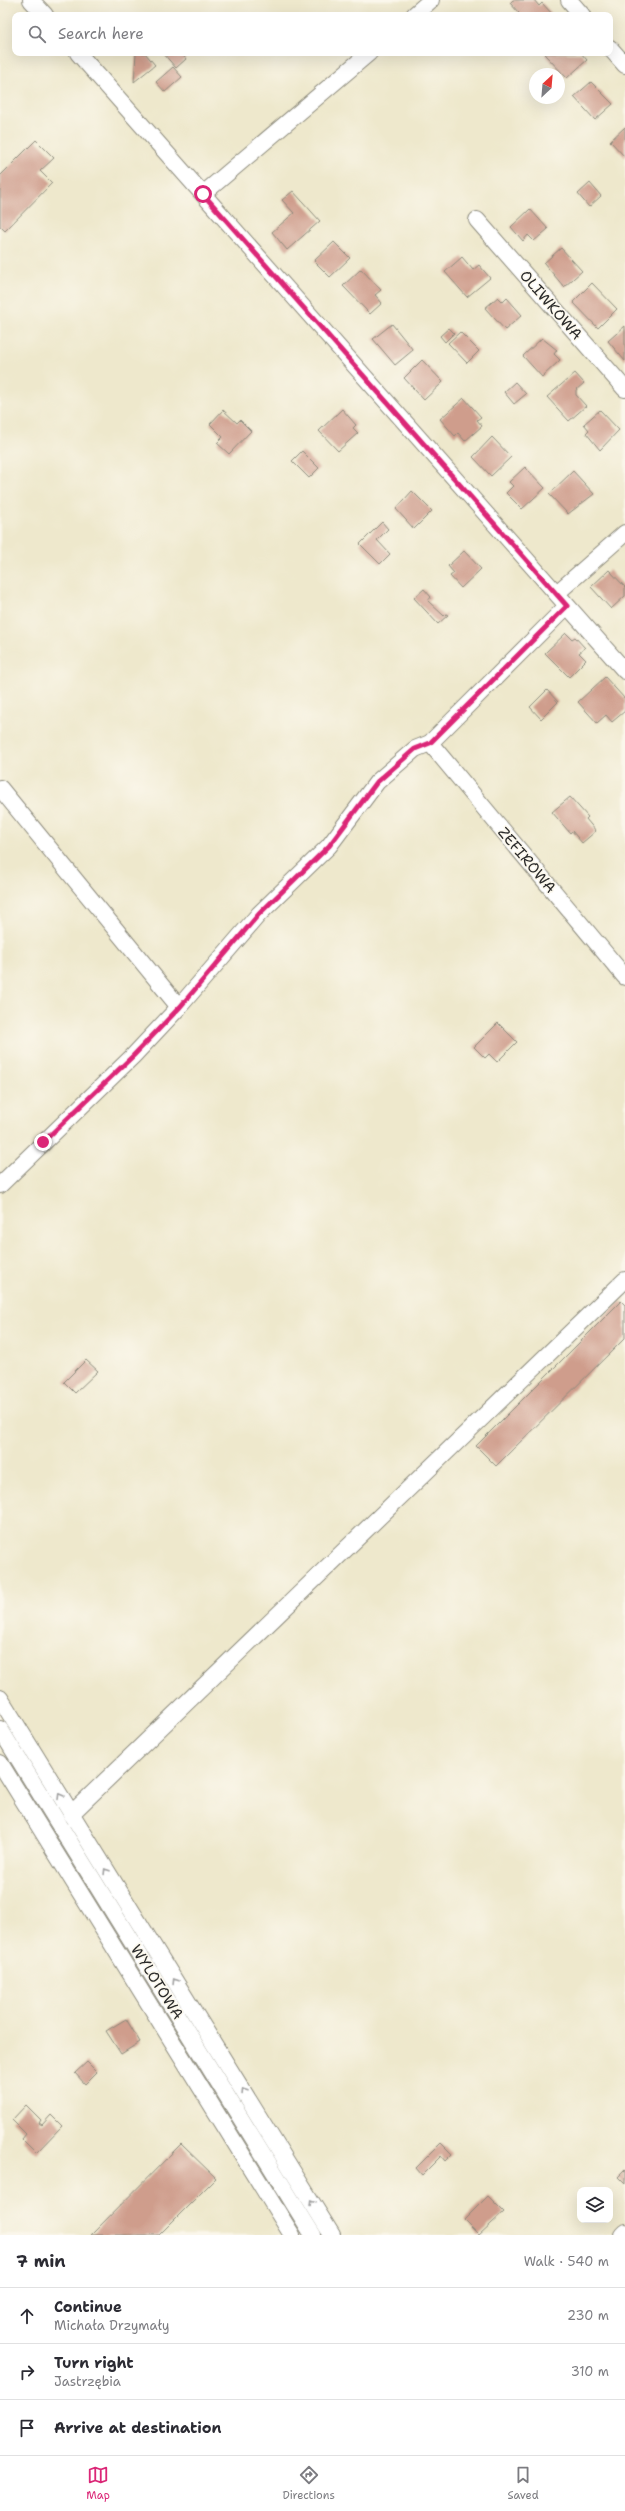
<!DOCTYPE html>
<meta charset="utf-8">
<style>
:root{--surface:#fff;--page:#f2f2f3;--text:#2b2b33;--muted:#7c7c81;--line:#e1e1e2;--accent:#db2777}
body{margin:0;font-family:"Shantell Sans",sans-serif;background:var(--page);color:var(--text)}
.controls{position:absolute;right:12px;bottom:12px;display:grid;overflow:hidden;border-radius:8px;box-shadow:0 4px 16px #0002}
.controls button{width:36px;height:36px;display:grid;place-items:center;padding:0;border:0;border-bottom:1px solid var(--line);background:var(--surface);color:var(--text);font:20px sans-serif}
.compass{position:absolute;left:529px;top:68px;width:36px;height:36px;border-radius:50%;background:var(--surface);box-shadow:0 4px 16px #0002;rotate:26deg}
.stop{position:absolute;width:12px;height:12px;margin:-9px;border:3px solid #db2777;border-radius:50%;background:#fff}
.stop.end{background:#db2777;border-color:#fff;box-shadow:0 1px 4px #0008}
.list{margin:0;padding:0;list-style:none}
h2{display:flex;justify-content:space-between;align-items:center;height:52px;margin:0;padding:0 16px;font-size:17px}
h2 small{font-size:13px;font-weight:400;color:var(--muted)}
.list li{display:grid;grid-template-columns:26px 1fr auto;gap:12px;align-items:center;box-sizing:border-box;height:56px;padding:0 16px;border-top:1px solid var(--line)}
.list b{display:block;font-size:15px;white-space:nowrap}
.list p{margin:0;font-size:13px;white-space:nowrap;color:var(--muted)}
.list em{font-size:13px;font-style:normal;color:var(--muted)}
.icon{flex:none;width:22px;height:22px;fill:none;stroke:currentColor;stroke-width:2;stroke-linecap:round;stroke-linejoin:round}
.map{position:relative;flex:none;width:625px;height:2235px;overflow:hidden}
.search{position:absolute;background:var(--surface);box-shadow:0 4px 16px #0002;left:12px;right:12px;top:12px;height:44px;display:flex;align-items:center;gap:10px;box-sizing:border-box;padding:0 14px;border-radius:8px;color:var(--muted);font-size:15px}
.sheet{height:220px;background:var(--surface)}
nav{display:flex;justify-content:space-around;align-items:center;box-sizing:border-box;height:56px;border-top:1px solid var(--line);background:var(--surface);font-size:11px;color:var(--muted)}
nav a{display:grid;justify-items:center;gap:2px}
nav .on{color:var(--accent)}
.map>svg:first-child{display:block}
.building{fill:#cf9d8c}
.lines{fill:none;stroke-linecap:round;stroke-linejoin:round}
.minor-casing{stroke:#8c8a7c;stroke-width:18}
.minor{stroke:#fff;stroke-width:16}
.oneway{stroke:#a0a0a0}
.route{stroke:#db2777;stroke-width:5}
.labels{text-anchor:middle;stroke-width:3;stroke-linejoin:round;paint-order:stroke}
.street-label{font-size:15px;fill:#2b2b2b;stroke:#fbf7ec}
</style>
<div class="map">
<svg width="625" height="2235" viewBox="0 0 625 2235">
<rect width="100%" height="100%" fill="#fbf7ec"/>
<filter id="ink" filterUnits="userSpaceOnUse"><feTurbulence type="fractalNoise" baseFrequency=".025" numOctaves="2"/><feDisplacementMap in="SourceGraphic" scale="8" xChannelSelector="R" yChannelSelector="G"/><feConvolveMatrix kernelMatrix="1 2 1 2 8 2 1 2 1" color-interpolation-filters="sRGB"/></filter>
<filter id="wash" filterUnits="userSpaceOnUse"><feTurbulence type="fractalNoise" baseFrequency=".012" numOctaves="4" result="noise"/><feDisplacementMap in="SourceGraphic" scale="16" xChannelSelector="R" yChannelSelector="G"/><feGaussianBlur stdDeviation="0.9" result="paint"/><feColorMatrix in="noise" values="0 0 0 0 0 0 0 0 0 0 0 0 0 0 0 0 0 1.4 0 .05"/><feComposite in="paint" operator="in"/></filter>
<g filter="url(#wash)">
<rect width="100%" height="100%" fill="#eee8cc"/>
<g id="blocks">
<g class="building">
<polygon points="513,0 534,0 539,6 542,3 553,15 516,15 519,13 510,3"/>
<polygon points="136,53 145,53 155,65 134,82"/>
<polygon points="163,53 181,53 186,59 176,68"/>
<polygon points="547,53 581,53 587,60 567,78 545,55"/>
<polygon points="173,67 182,77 165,92 156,82"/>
<polygon points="591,82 613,104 595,120 574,97"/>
<polygon points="625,127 625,157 610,141"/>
<polygon points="36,140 54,158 40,171 52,183 5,231 0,226 0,176"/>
<polygon points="590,183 601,196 589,207 578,194"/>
<polygon points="293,191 320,221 287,250 272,232 294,213 282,200"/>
<polygon points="530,209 548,229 534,241 528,235 523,241 511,227"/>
<polygon points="334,242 350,258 330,277 314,261"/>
<polygon points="561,248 582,271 564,287 544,263"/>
<polygon points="462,257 473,270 479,265 490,278 467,297 445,272"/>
<polygon points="361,269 381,290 375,295 382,303 370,314 343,286"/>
<polygon points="592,283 617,309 598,328 573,302"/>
<polygon points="498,297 503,302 507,298 522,315 505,330 485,308"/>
<polygon points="392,324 413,350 395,365 373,339"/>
<polygon points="625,326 625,361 608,341"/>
<polygon points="449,328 454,333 445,342 440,336"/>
<polygon points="460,332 479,351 467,363 448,343"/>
<polygon points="542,338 557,350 554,354 560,360 542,377 523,356"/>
<polygon points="422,360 443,382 424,400 404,378"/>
<polygon points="575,373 584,383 576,390 576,395 586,406 569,421 547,397"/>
<polygon points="515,382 526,394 514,404 504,392"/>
<polygon points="464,398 481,417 477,420 482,426 465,441 458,433 455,436 440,419"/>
<polygon points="342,409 356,425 353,428 358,433 338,451 319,431"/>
<polygon points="223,410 237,423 240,420 251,431 229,454 217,443 223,437 210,424"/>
<polygon points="600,410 619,430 600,450 586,433 589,430 584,424"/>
<polygon points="492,437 511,457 491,476 473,457"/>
<polygon points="302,451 319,468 309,478 292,461"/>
<polygon points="525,467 545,488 522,509 506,493 513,486 509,482"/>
<polygon points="573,471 594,494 568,514 549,494"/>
<polygon points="412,491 432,511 414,529 396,509"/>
<polygon points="382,522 388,529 377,540 390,554 380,564 360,544"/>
<polygon points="464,551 481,569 461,588 450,576 454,573 448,566"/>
<polygon points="609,570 625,587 625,596 611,609 591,587"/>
<polygon points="424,589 431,597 428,601 444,616 446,614 448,615 438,624 414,598"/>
<polygon points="566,633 572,639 575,637 585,648 579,653 586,660 569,677 545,653"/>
<polygon points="605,677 625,699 625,711 612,722 606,715 597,723 578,702"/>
<polygon points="547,690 558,702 541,719 530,707"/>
<polygon points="570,797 588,817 586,819 596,831 582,843 572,831 570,833 552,812"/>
<polygon points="498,1023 517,1042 497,1062 489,1054 485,1058 474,1047"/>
<polygon points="621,1301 625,1305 625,1338 496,1466 476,1446"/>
<polygon points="86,1360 98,1371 75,1393 64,1382"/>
<polygon points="126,2019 140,2042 121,2054 106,2031"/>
<polygon points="87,2062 97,2072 85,2084 75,2073"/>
<polygon points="26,2105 41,2120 39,2123 42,2125 51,2115 62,2126 36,2153 22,2139 26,2134 12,2120"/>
<polygon points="441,2143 452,2154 445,2161 441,2156 422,2175 416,2168"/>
<polygon points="181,2144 216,2178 159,2235 91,2235"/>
<polygon points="625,2170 625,2184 618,2177"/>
<polygon points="488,2196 504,2212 479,2235 464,2220"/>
</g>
</g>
</g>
<g filter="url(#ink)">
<use href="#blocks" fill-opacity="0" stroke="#8c8a7c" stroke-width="1"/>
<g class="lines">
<defs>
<g id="minor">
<polyline points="31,0 45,15"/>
<polyline points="569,0 582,15"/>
<polyline points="414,15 431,0"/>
<polyline points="610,48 625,65"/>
<polyline points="78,53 625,671"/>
<polyline points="203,194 369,53"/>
<polyline points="477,220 625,389"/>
<polyline points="557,593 625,533"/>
<polyline points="430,743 625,977"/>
<polyline points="0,788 179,1007"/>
<polyline points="0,1185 133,1056 179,1007 259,914 329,846 377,782 415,749 430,743 567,606"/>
<polyline points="0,1698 332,2235"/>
<polyline points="0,1729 313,2235"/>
<polyline points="0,1763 292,2235"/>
<polyline points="71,1814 625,1280"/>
<polyline points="622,2235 625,2232"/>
</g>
</defs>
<use href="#minor" class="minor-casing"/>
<use href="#minor" class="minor"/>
</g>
<defs><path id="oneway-chevron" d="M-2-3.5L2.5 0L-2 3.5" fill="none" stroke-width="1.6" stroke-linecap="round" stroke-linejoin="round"/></defs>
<g class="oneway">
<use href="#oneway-chevron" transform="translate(60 1796) rotate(-121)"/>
<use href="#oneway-chevron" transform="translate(106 1871) rotate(-122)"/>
<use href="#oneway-chevron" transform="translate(175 1981) rotate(-122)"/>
<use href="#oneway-chevron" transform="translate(244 2091) rotate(-122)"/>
<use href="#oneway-chevron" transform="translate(312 2202) rotate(-122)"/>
</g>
</g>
<g class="lines" filter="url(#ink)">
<polyline class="route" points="43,1142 133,1056 180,1007 259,914 329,846 377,782 415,749 430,743 567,606 203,194"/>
</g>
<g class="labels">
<g class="street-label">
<text transform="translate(551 305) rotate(49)" y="5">OLIWKOWA</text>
<text transform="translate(527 860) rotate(50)" y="5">ZEFIROWA</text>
<text transform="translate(157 1982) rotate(58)" y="5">WYLOTOWA</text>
</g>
</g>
</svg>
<div class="controls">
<button><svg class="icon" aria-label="layers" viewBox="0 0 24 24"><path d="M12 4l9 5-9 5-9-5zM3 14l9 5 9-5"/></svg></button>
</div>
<svg class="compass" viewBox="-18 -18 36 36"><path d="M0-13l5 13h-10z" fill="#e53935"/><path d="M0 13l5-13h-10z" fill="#7c7c81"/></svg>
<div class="stop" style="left:203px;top:194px"></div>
<div class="stop end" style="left:43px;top:1142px"></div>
<div class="search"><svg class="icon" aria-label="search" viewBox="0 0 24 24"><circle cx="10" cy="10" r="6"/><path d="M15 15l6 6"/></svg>Search here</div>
</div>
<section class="sheet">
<h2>7 min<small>Walk · 540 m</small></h2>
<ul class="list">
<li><svg class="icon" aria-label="ahead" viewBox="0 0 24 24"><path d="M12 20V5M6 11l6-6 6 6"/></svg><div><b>Continue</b><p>Michała Drzymały</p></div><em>230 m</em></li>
<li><svg class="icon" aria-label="right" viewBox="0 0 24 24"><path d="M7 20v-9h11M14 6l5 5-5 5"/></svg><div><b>Turn right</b><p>Jastrzębia</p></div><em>310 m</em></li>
<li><svg class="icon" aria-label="arrive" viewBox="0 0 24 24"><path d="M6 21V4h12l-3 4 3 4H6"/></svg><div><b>Arrive at destination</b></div></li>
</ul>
</section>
<nav>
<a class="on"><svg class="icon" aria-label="map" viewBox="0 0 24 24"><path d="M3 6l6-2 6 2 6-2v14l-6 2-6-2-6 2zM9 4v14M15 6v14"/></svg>Map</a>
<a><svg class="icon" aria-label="directions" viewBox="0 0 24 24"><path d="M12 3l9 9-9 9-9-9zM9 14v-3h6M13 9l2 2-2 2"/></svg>Directions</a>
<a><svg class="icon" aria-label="saved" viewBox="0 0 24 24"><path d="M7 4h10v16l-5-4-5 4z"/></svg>Saved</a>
</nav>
